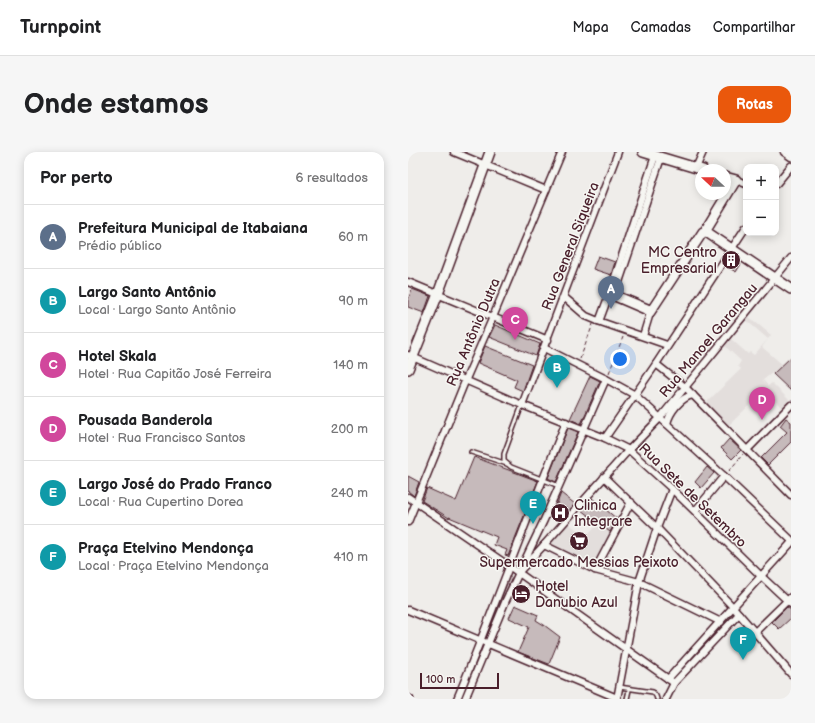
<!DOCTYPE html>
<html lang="pt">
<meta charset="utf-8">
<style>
:root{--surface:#fff;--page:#f6f6f6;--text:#202124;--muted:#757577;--line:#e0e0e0;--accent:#ea580c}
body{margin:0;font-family:"Balsamiq Sans",sans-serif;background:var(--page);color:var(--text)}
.controls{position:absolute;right:12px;top:12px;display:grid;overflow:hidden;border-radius:8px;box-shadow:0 2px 10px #0003}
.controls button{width:36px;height:36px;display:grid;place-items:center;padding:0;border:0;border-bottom:1px solid var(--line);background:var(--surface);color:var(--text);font:20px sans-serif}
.compass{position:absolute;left:287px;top:12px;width:36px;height:36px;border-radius:50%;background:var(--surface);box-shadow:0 2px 10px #0003;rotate:292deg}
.scale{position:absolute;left:12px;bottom:10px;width:79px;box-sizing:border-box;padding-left:4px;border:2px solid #4a1f2b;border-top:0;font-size:11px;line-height:14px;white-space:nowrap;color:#4a1f2b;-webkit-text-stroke:3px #f6f6f2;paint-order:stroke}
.you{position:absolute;left:212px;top:207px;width:14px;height:14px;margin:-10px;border:3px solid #fff;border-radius:50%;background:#1a73e8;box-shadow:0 0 0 6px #1a73e833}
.badge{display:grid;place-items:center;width:26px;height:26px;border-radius:50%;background:var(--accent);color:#fff;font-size:13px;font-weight:700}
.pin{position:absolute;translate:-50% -33px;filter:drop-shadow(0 1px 2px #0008)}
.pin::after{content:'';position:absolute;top:21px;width:14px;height:12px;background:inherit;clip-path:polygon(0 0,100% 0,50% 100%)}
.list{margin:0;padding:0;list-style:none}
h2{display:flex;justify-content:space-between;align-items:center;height:52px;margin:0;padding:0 16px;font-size:17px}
h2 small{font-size:13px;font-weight:400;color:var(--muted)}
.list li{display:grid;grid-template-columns:26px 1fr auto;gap:12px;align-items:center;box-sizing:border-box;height:64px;padding:0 16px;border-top:1px solid var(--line)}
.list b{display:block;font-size:15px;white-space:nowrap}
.list p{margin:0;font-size:13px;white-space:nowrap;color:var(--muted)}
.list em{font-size:13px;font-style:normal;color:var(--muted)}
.map{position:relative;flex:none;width:383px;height:547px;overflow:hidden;border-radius:12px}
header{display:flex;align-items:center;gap:24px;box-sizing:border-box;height:56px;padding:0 20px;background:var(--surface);border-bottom:1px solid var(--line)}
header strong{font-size:19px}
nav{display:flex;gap:22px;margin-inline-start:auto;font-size:14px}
.intro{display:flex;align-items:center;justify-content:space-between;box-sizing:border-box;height:96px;padding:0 24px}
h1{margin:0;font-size:28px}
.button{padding:10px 18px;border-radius:12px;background:var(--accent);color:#fff;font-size:14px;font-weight:700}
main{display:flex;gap:24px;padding:0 24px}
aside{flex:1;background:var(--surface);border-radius:12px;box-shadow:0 2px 10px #0003}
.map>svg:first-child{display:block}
.built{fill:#e3dedc}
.green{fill:#d7cfce;stroke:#90777c}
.building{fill:#c6babb;stroke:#4a1f2b}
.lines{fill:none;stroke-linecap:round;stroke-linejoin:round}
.lane-casing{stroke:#4a1f2b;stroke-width:6}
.street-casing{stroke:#4a1f2b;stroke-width:9}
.secondary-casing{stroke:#4a1f2b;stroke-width:12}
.path{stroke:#4a1f2b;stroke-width:1;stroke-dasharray:4 3;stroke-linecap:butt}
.lane{stroke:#f6f6f2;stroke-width:3}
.street{stroke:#f6f6f2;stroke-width:6}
.secondary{stroke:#f6f6f2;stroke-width:9}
.labels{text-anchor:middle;stroke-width:3;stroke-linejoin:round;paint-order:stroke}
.street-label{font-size:14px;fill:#4a1f2b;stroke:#f6f6f2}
.poi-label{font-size:14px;fill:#4a1f2b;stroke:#f6f6f2;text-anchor:start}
</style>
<header>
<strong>Turnpoint</strong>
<nav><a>Mapa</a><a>Camadas</a><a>Compartilhar</a></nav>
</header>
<div class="intro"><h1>Onde estamos</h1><a class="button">Rotas</a></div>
<main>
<aside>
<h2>Por perto<small>6 resultados</small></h2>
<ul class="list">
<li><span class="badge" style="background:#5c6f8a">A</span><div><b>Prefeitura Municipal de Itabaiana</b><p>Prédio público</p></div><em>60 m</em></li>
<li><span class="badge" style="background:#0f9aa8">B</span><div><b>Largo Santo Antônio</b><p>Local · Largo Santo Antônio</p></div><em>90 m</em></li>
<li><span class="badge" style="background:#d1479c">C</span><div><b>Hotel Skala</b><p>Hotel · Rua Capitão José Ferreira</p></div><em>140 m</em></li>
<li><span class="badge" style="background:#d1479c">D</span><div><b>Pousada Banderola</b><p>Hotel · Rua Francisco Santos</p></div><em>200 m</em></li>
<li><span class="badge" style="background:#0f9aa8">E</span><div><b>Largo José do Prado Franco</b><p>Local · Rua Cupertino Dorea</p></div><em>240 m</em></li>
<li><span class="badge" style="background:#0f9aa8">F</span><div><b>Praça Etelvino Mendonça</b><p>Local · Praça Etelvino Mendonça</p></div><em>410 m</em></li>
</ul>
</aside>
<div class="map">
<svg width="383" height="547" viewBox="0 0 383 547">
<rect width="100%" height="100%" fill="#efedea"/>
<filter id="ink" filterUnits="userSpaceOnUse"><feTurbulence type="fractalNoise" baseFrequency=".025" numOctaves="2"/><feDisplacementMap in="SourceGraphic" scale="8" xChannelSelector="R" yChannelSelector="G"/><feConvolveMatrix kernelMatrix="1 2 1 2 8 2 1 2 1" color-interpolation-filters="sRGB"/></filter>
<g filter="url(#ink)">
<g class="built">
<polygon points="340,164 363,183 354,195 375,213 366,222 364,221 355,228 360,234 364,231 381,248 374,255 356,239 321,273 298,251 333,217 330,214 333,209 317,194 323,187 340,202 342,200 346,203 360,187 338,168"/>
<polygon points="159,370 178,385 191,371 203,381 185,415 140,393"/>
</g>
<polygon class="green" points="101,425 104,426 79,487 77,486"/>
<g class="building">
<polygon points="190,104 207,110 203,123 185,117"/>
<polygon points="323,105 333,112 328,120 318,114"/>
<polygon points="4,137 22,144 16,161 0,155 0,148"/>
<polygon points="87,173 132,192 128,204 81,185"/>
<polygon points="77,194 124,213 115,239 106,235 109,228 70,211"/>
<polygon points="383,205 383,239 365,222"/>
<polygon points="182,224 192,229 173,272 162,267"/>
<polygon points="378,266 383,270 383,290 360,313 353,306 379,280 372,274"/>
<polygon points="160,276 170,280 148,330 140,326"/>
<polygon points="321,287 333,298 324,307 313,296"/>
<polygon points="66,305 130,329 100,404 97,403 99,398 86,393 89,385 41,365 41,366 14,349 19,336 48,349"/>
<polygon points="299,315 306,321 293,336 287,330"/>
<polygon points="0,324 11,330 6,344 0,339"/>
<polygon points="153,341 167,352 152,368 145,362"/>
<polygon points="184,346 209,367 202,380 173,358"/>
<polygon points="107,453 130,463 128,468 136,473 152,485 141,512 110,500 121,475 101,466"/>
<polygon points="379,455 383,458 383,466 371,477 364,470"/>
</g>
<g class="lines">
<defs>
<g id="lane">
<polyline points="114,253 96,302 96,309 103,315 151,334"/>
<polyline points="63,300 99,312"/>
<polyline points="211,535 245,540 248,544 249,547"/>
<polyline points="219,547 221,538"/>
</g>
<g id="street">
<polyline points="46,0 138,38"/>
<polyline points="376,0 383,5"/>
<polyline points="288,16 295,0"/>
<polyline points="328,28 338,32"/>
<polyline points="368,32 383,14"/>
<polyline points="0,130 140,188"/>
<polyline points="201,143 243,161 297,79 294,79 243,157 207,142 253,6"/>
<polyline points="156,145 178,164 190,169 192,167 202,140 247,4"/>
<polyline points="190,169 259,193"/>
<polyline points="235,184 243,158"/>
<polyline points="136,196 198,227 227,243 316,324 383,388"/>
<polyline points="0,203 114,253 197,286 221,298 264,337 353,424 383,452"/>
<polyline points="248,212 277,235 383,343"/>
<polyline points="114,253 210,0"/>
<path d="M 259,272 C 261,261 273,245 285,243"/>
<polyline points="197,286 248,212 338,75"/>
<polyline points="339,298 383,253"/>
<polyline points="196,325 249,376 325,455 383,522"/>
<polyline points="0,345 101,414 266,531"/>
<polyline points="287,359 316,324"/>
<polyline points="0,370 58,227 85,165 154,0"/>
<polyline points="136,393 187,418 231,430 313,470"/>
<polyline points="187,418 223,350"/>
<polyline points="110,421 136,393 218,301 252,266 383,106"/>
<polyline points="0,458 209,546"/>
<polyline points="346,481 383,445"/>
<polyline points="260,527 383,391"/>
<polyline points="0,546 2,547"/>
<path d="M 49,547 C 87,455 120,362 158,270"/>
<polyline points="57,547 98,448 136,368 198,227"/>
<polyline points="209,547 231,430 249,376 264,337"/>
<polyline points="258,547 266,531 331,462"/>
</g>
<g id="secondary">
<polyline points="235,0 295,18"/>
<polyline points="317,25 328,28 297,79 383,137"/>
<polyline points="0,217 30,142 82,0"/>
</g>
</defs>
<use href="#lane" class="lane-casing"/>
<use href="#street" class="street-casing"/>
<use href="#secondary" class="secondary-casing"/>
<g class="path">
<polyline points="172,207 185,172"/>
<polyline points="201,221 215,185"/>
<polyline points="321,319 335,302"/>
</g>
<use href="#lane" class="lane"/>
<use href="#street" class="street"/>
<use href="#secondary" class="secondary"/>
</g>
</g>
<defs>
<symbol id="building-disc" viewBox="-11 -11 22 22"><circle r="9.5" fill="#4a1f2b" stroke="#f6f6f2"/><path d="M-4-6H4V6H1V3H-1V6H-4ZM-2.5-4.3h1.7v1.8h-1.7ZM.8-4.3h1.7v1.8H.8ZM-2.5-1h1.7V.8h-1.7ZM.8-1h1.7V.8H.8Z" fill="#fff"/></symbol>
<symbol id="hospital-disc" viewBox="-11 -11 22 22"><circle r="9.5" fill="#4a1f2b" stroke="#f6f6f2"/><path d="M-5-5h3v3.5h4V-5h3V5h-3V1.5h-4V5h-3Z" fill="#fff"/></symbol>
<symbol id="supermarket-disc" viewBox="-11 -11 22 22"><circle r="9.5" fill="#4a1f2b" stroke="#f6f6f2"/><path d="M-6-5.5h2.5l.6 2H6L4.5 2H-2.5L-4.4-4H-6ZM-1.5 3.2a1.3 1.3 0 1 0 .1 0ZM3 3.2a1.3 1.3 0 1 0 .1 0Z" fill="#fff"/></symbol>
<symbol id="hotel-disc" viewBox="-11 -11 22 22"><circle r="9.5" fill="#4a1f2b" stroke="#f6f6f2"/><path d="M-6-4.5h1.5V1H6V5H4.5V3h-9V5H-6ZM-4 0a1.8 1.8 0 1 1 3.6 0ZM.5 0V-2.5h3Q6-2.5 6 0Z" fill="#fff"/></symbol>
</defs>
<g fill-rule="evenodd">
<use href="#building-disc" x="312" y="97" width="22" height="22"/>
<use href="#hospital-disc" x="141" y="350" width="22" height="22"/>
<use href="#supermarket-disc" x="160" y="378" width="22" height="22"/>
<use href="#hotel-disc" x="102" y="431" width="22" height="22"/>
</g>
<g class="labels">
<g class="street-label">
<text transform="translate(162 94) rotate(-69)" y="5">Rua General Siqueira</text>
<text transform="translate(65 180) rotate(-67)" y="5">Rua Antônio Dutra</text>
<text transform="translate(300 188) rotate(-50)" y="5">Rua Manoel Garangau</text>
<text transform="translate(285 343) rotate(44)" y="5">Rua Sete de Setembro</text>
</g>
<g class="poi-label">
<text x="309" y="105" text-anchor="end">MC Centro<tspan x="309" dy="16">Empresarial</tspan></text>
<text x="166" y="358">Clinica<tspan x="166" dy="16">Integrare</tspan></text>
<text x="171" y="415" text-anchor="middle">Supermercado Messias Peixoto</text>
<text x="127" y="439">Hotel<tspan x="127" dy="16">Danubio Azul</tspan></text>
</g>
</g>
</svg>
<div class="controls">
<button>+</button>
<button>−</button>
</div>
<svg class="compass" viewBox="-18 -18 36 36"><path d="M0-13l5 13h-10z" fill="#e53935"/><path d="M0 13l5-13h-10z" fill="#757577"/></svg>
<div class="scale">100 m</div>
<div class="you"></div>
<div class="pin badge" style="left:203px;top:157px;background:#5c6f8a">A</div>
<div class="pin badge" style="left:149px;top:236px;background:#0f9aa8">B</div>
<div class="pin badge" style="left:107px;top:188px;background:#d1479c">C</div>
<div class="pin badge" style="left:354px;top:268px;background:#d1479c">D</div>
<div class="pin badge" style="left:125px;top:372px;background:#0f9aa8">E</div>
<div class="pin badge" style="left:335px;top:508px;background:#0f9aa8">F</div>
</div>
</main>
